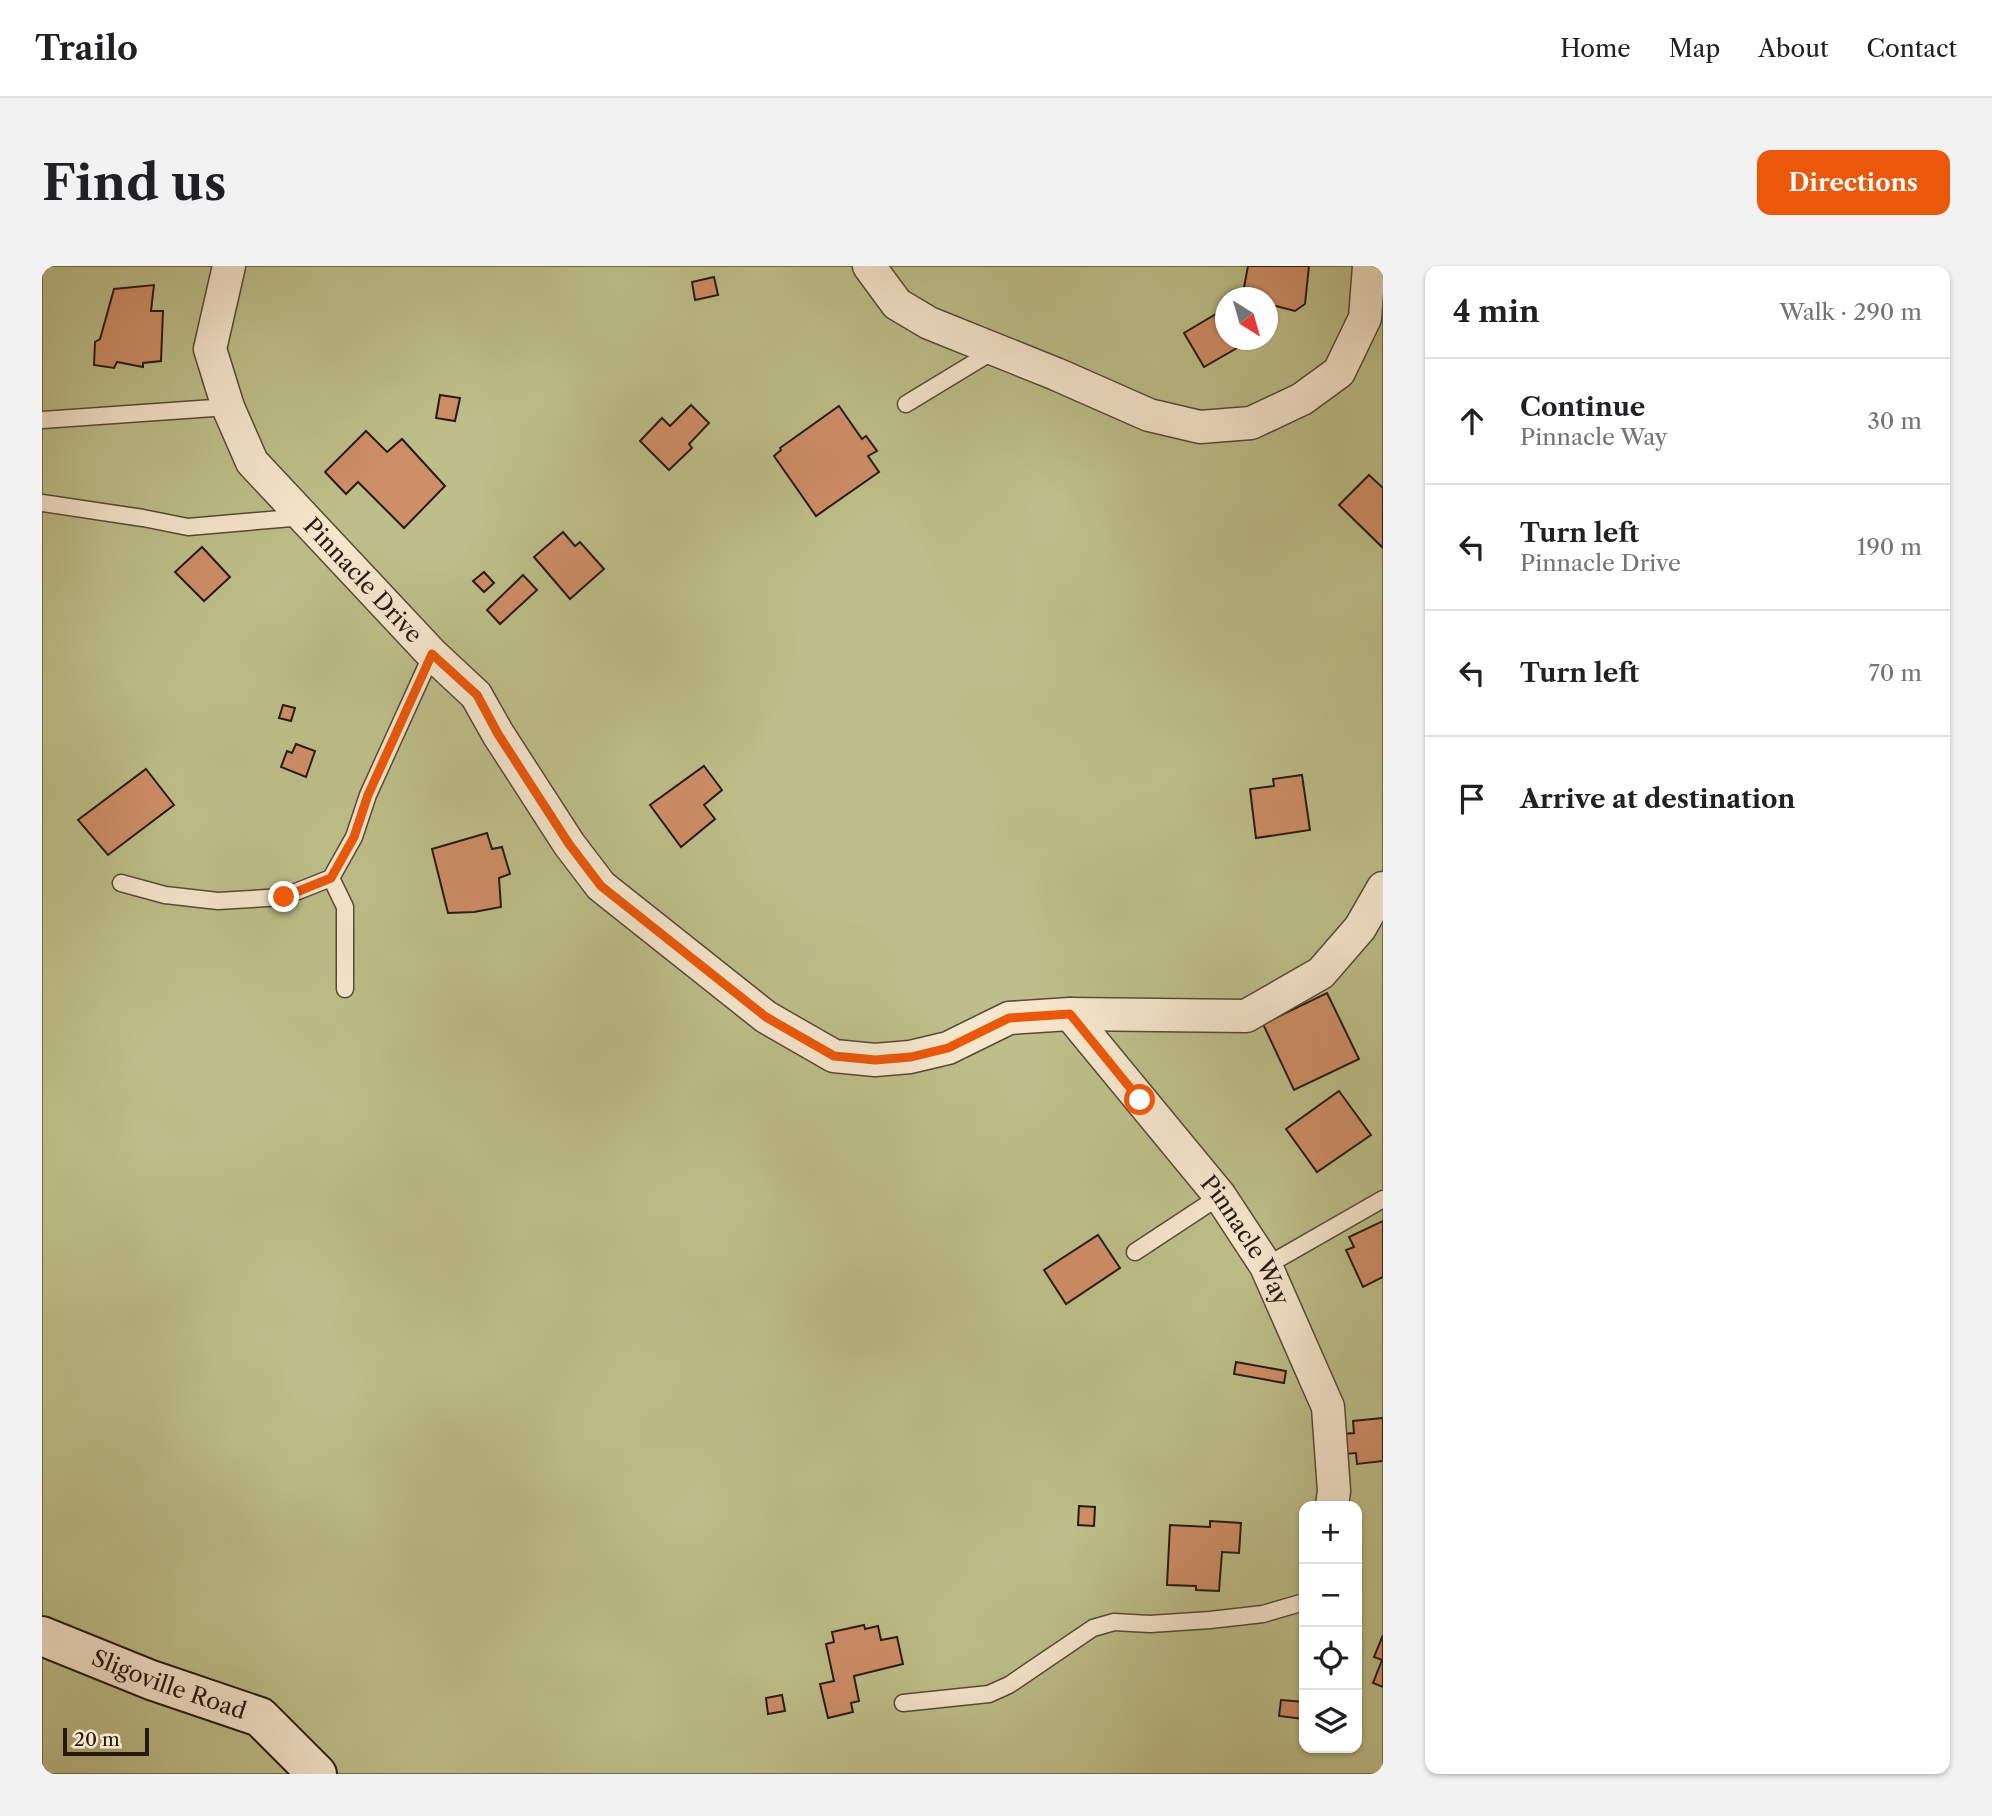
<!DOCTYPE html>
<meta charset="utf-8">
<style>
:root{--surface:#fff;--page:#f2f2f2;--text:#202124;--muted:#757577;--line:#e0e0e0;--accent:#ea580c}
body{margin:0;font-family:"Libre Caslon Text",serif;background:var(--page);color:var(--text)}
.controls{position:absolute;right:21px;bottom:21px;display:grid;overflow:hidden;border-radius:14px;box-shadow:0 2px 5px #0004}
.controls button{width:63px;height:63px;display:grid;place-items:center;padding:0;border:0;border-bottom:2px solid var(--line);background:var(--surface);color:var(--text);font:35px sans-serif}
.compass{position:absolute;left:1173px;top:21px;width:63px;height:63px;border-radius:50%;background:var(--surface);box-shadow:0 2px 5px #0004;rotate:143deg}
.scale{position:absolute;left:21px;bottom:18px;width:86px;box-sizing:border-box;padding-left:7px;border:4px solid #261910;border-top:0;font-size:19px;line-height:24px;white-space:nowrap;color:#261910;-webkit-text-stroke:5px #f5e6cc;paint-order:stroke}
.stop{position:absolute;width:21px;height:21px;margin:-16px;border:5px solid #ea580c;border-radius:50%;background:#fff}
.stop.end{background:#ea580c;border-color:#fff;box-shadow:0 2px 7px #0008}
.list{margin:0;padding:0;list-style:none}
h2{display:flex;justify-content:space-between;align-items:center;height:91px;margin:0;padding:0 28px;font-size:30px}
h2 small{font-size:23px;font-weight:400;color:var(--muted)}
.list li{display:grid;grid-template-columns:46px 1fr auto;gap:21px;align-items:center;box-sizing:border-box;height:126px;padding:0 28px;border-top:2px solid var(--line)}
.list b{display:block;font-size:26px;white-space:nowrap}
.list p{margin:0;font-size:23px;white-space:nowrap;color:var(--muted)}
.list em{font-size:23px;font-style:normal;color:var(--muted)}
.icon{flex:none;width:38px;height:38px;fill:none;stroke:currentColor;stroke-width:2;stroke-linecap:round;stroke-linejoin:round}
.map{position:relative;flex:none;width:1341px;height:1508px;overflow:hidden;border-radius:14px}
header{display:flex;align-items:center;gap:42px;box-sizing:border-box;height:98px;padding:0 35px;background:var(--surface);border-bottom:2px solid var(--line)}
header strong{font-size:33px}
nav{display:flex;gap:38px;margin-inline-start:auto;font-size:24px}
.intro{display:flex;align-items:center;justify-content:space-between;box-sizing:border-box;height:168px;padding:0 42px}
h1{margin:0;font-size:49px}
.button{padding:18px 32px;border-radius:14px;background:var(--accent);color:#fff;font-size:24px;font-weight:700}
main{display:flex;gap:42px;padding:0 42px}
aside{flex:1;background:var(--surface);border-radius:14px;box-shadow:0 2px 5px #0004}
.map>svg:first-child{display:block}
.green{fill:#bdbe89;stroke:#726c4c;stroke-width:2;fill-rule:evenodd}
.building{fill:#ce8e67;stroke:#261910;stroke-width:2}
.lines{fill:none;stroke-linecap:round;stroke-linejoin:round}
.lane-casing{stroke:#584938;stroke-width:19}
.street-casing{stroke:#584938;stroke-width:35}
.secondary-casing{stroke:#261910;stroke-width:42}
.lane{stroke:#f5e6cc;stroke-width:16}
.street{stroke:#f5e6cc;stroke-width:32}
.secondary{stroke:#f5e6cc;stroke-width:38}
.route{stroke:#ea580c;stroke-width:9}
.labels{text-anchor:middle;stroke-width:5;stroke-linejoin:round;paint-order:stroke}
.street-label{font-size:23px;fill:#261910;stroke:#f5e6cc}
</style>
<header>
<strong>Trailo</strong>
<nav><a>Home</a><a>Map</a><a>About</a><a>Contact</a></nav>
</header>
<div class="intro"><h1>Find us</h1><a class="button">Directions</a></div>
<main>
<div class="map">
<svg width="1341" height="1508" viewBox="0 0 1341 1508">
<rect width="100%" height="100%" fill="#f0d8b1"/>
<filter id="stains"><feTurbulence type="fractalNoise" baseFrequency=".00286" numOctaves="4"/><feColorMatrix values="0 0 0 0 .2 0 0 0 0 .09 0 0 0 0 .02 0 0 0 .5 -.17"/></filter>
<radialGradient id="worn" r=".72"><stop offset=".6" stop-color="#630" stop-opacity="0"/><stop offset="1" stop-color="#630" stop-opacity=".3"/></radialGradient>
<path class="green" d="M 0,0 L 1341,0 L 1341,1508 L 0,1508 ZM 1184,32 L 1226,32 L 1226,74 L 1184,74 ZM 1262,1240 L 1315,1240 L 1315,1482 L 1262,1482 Z"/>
<g class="building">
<polygon points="1206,0 1267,0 1263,38 1253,45 1226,38 1226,32 1200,32"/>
<polygon points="672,11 676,29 653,34 650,16"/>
<polygon points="112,19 109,45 121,45 119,95 101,97 101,101 75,96 72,102 52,99 53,76 58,73 72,23"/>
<polygon points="1184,42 1184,74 1209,74 1162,101 1142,67"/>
<polygon points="398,129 418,132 413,155 394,152"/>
<polygon points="649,139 667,157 647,178 650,182 627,204 598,175 620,152 628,160"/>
<polygon points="797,140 820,173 824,170 835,185 826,190 837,206 774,250 732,190 739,184 738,182"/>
<polygon points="324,165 345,186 360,173 403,220 362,262 316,216 304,228 283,206"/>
<polygon points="1327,209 1341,222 1341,282 1297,239"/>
<polygon points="521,266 533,280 538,276 562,303 528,333 492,291"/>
<polygon points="160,281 188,311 162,335 133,306"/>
<polygon points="442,306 452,317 442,326 431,315"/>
<polygon points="481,309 495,324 458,358 445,344"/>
<polygon points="241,439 253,442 249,455 237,452"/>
<polygon points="254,478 273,485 264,511 239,501 245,485 250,487"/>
<polygon points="662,500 680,524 662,539 673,553 639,581 608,539"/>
<polygon points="104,503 132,539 66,589 36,554"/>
<polygon points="1260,509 1268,564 1214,572 1208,523 1232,520 1231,513"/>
<polygon points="445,567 450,583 460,581 468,608 457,612 459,641 432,646 406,647 390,583"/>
<polygon points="1285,727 1317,793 1252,824 1221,758"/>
<polygon points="1297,825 1329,869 1275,906 1244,863"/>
<polygon points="1341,955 1341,1011 1321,1021 1304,984 1312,981 1307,971"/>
<polygon points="1056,969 1078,1002 1024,1038 1002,1004"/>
<polygon points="1194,1096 1244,1105 1242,1117 1192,1108"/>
<polygon points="1341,1152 1341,1195 1315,1198 1314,1187 1303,1188 1301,1168 1312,1167 1311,1155"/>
<polygon points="1037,1240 1053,1241 1052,1260 1036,1259"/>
<polygon points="1168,1255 1199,1257 1197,1287 1180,1286 1177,1325 1154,1324 1154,1320 1125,1319 1128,1259 1168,1261"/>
<polygon points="822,1359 823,1363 836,1360 839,1374 855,1371 861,1398 812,1410 817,1435 809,1437 811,1446 786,1452 778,1418 792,1415 784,1378 792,1376 790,1366"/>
<polygon points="1341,1369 1341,1421 1331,1417 1340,1394 1332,1391"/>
<polygon points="740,1429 743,1445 726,1448 724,1432"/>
<polygon points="1239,1434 1262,1436 1262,1453 1237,1450"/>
</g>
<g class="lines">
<defs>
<g id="lane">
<polyline points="864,138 953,84"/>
<polyline points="0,154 186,141"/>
<polyline points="0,237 101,252 146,261 262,251"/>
<polyline points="289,612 303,641 303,723"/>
<polyline points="79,617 123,629 176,635 241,631 289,612 312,571 326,529 390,388"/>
<polyline points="1093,986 1178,930"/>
<polyline points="1224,1000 1341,933"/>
<polyline points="861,1437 947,1428 967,1419 1051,1362 1072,1356 1108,1358 1168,1354 1221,1348 1262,1336"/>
</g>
<g id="street">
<path id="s1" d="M 187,0 L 168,83 L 186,141 L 210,196 L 390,388 L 434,429 L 456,468 L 527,578 L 559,620 L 724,751 L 792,790 L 833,794 L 868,791 L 906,782 L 967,752 L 1028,748 L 1204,750 L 1279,707 L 1318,662 L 1341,622"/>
<polyline points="827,0 855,38 887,57 1014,108 1107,149 1158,161 1209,157 1260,133 1297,106 1323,52 1327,0"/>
<path id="s2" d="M 1028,748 L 1178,930 L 1224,1000 L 1286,1141 L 1292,1225 L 1290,1240"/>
</g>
<g id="secondary">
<path id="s3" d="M 0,1370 L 109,1414 L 218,1451 L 275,1508"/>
</g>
</defs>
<use href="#lane" class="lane-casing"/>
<use href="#street" class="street-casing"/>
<use href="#secondary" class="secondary-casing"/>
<use href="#lane" class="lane"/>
<use href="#street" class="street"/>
<use href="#secondary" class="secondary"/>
</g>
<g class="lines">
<polyline class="route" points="242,631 289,612 312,571 326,529 390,388 435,429 456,468 527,578 559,620 724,751 792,790 833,794 869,791 906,782 967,752 1028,748 1098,834"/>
</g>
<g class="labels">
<g class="street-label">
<text dy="8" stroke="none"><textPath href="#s1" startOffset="368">Pinnacle Drive</textPath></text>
<text dy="8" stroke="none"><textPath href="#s2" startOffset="287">Pinnacle Way</textPath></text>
<text dy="8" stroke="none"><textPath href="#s3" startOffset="136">Sligoville Road</textPath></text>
</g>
</g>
<rect width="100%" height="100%" filter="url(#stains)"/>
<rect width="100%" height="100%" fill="url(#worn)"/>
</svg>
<div class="controls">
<button>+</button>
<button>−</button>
<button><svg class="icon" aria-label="locate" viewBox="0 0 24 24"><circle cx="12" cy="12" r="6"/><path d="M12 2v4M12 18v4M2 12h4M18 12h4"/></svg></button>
<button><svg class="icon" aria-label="layers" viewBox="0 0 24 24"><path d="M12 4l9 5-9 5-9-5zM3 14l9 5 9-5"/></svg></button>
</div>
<svg class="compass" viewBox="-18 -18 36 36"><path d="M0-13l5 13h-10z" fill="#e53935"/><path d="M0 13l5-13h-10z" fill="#757577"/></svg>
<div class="scale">20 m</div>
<div class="stop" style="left:1098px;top:834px"></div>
<div class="stop end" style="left:242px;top:631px"></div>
</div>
<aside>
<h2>4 min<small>Walk · 290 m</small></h2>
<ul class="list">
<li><svg class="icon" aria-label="ahead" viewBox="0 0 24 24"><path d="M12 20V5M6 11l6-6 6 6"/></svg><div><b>Continue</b><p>Pinnacle Way</p></div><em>30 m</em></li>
<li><svg class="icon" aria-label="left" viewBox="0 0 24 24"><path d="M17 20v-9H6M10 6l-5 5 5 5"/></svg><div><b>Turn left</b><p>Pinnacle Drive</p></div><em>190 m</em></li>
<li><svg class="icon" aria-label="left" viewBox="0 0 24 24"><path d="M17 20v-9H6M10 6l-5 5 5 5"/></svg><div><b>Turn left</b></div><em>70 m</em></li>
<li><svg class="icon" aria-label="arrive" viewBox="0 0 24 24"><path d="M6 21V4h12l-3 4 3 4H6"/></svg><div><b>Arrive at destination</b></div></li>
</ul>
</aside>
</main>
